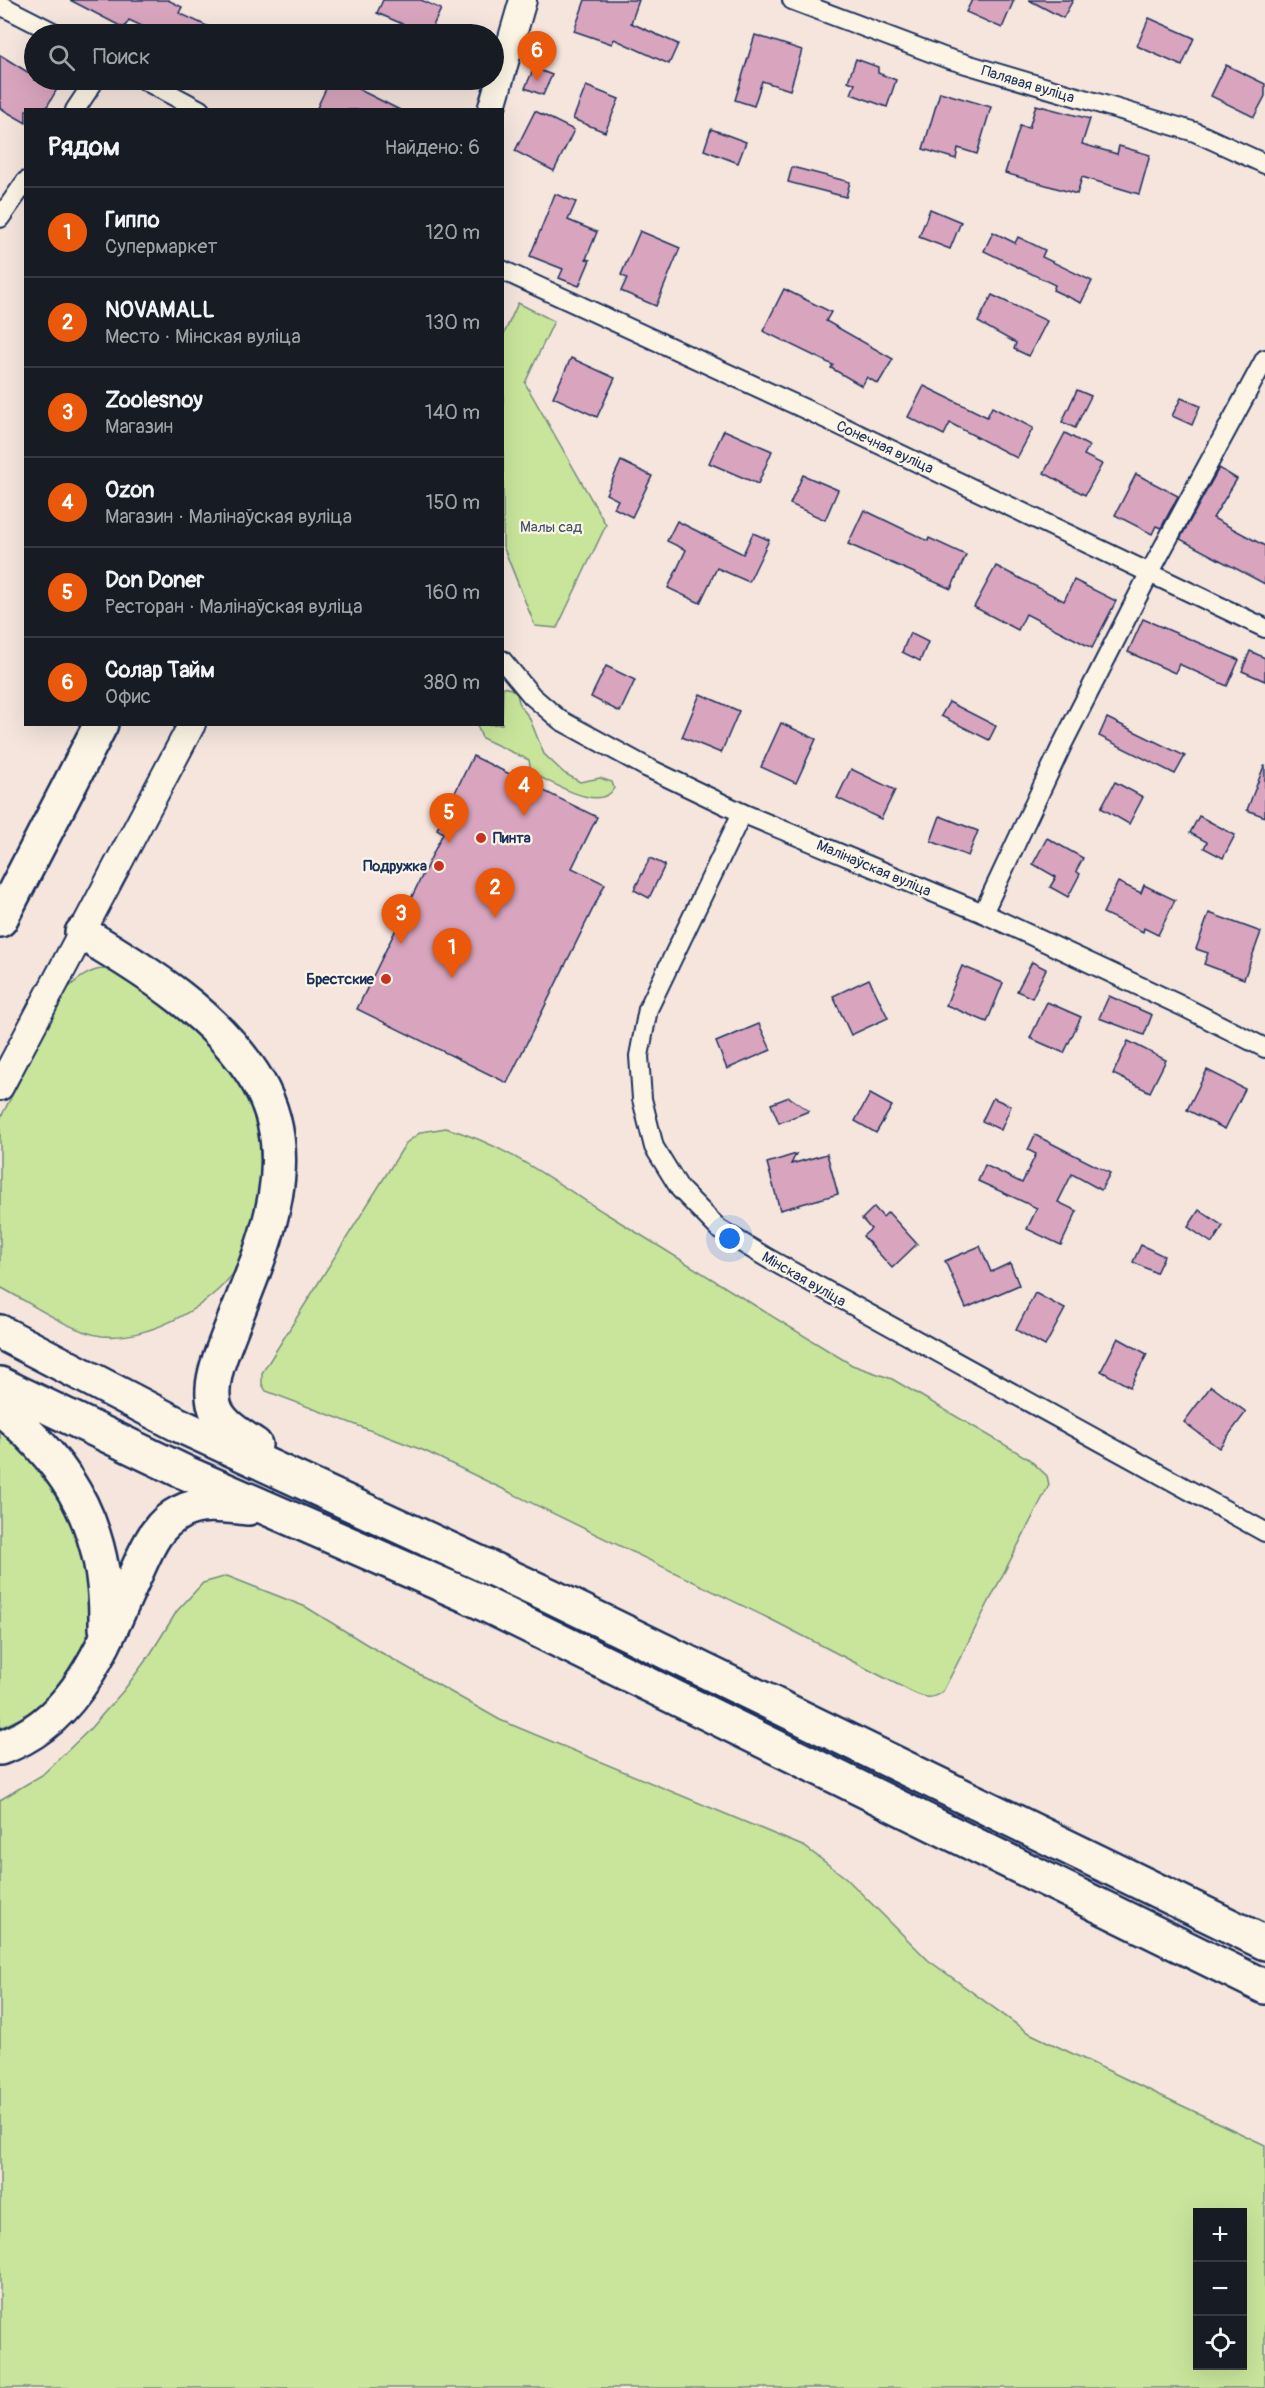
<!DOCTYPE html>
<html lang="ru">
<meta charset="utf-8">
<style>
:root{--surface:#171b24;--page:#242831;--text:#f1f3f6;--muted:#9ea1a6;--line:#363941;--accent:#ea580c}
body{margin:0;font-family:Pangolin,sans-serif;background:var(--page);color:var(--text)}
.controls{position:absolute;right:18px;bottom:18px;display:grid;overflow:hidden;border-radius:0px;box-shadow:0 6px 24px #0002}
.controls button{width:54px;height:54px;display:grid;place-items:center;padding:0;border:0;border-bottom:2px solid var(--line);background:var(--surface);color:var(--text);font:30px sans-serif}
.you{position:absolute;left:730px;top:1239px;width:21px;height:21px;margin:-15px;border:4px solid #fff;border-radius:50%;background:#1a73e8;box-shadow:0 0 0 9px #1a73e833}
.badge{display:grid;place-items:center;width:39px;height:39px;border-radius:50%;background:var(--accent);color:#fff;font-size:20px;font-weight:700}
.pin{position:absolute;translate:-50% -50px;filter:drop-shadow(0 2px 3px #0008)}
.pin::after{content:'';position:absolute;top:32px;width:21px;height:18px;background:inherit;clip-path:polygon(0 0,100% 0,50% 100%)}
.list{margin:0;padding:0;list-style:none}
h2{display:flex;justify-content:space-between;align-items:center;height:78px;margin:0;padding:0 24px;font-size:26px}
h2 small{font-size:20px;font-weight:400;color:var(--muted)}
.list li{display:grid;grid-template-columns:39px 1fr auto;gap:18px;align-items:center;box-sizing:border-box;height:90px;padding:0 24px;border-top:2px solid var(--line)}
.list b{display:block;font-size:22px;white-space:nowrap}
.list p{margin:0;font-size:20px;white-space:nowrap;color:var(--muted)}
.list em{font-size:20px;font-style:normal;color:var(--muted)}
.icon{flex:none;width:33px;height:33px;fill:none;stroke:currentColor;stroke-width:2;stroke-linecap:round;stroke-linejoin:round}
.map{position:relative;flex:none;width:1265px;height:2388px;overflow:hidden}
.search{position:absolute;background:var(--surface);box-shadow:0 6px 24px #0002;left:24px;top:24px;width:480px;height:66px;display:flex;align-items:center;gap:15px;box-sizing:border-box;padding:0 21px;border-radius:33px;color:var(--muted);font-size:22px}
.panel{position:absolute;background:var(--surface);box-shadow:0 6px 24px #0002;left:24px;top:108px;width:480px;height:618px;border-radius:0px}
.map>svg:first-child{display:block}
.green{fill:#c9e59b;stroke:#728a7c;stroke-width:1.5;fill-rule:evenodd}
.building{fill:#d9a5be;stroke:#1b2f5e;stroke-width:1.5}
.lines{fill:none;stroke-linecap:round;stroke-linejoin:round}
.street-casing{stroke:#1b2f5e;stroke-width:22}
.secondary-casing{stroke:#1b2f5e;stroke-width:30}
.highway-casing{stroke:#1b2f5e;stroke-width:38}
.street{stroke:#fcf5e5;stroke-width:18}
.secondary{stroke:#fcf5e5;stroke-width:26}
.highway{stroke:#fcf5e5;stroke-width:33}
.poi-dot{fill:#c8321e;stroke:#fcf5e5;stroke-width:2}
.labels{text-anchor:middle;stroke-width:4.5;stroke-linejoin:round;paint-order:stroke}
.street-label{font-size:15px;fill:#1b2f5e;stroke:#fcf5e5}
.park-label{font-size:15px;fill:#3e536a;stroke:#fcf5e5}
.poi-label{font-size:15px;font-weight:bold;fill:#1b2f5e;stroke:#fcf5e5;text-anchor:end}
</style>
<div class="map">
<svg width="1265" height="2388" viewBox="0 0 1265 2388">
<rect width="100%" height="100%" fill="#f5e5dd"/>
<filter id="ink" filterUnits="userSpaceOnUse"><feTurbulence type="fractalNoise" baseFrequency=".0167" numOctaves="2"/><feDisplacementMap in="SourceGraphic" scale="12" xChannelSelector="R" yChannelSelector="G"/><feConvolveMatrix kernelMatrix="1 2 1 2 8 2 1 2 1" color-interpolation-filters="sRGB"/></filter>
<g filter="url(#ink)">
<g class="green">
<polygon points="518,303 554,321 525,383 606,525 557,628 535,626 503,546 503,336"/>
<path d="M 503,687 L 511,689 L 517,694 L 520,706 L 529,717 L 544,754 L 564,773 L 580,782 L 600,778 L 612,782 L 614,788 C 601,814 551,781 531,773 L 529,760 L 482,738 L 477,725 L 502,724 Z"/>
<path d="M 103,969 C 126,972 147,993 165,1006 C 197,1028 240,1070 254,1107 C 259,1119 268,1153 267,1165 C 266,1178 249,1248 243,1258 C 221,1302 151,1341 102,1336 C 71,1332 29,1302 0,1287 L 0,1119 L 66,990 C 76,980 89,970 103,969 Z"/>
<path d="M 446,1128 C 507,1145 556,1183 610,1216 C 691,1266 771,1316 852,1365 L 892,1379 L 1029,1459 L 1047,1476 L 1049,1485 L 943,1691 C 932,1700 926,1698 914,1693 L 772,1620 L 425,1451 L 266,1391 L 262,1384 L 262,1373 L 406,1143 L 421,1132 Z"/>
<polygon points="0,1417 66,1504 89,1563 91,1630 77,1660 53,1697 21,1718 0,1728"/>
<path d="M 227,1576 L 306,1607 L 366,1644 L 500,1720 L 805,1847 L 846,1878 L 928,1960 L 1027,2032 L 1265,2145 L 1265,2388 L 0,2388 L 0,1800 L 42,1775 L 88,1731 L 124,1690 L 151,1653 L 177,1611 L 203,1583 ZM 1198,2212 L 1242,2212 L 1242,2366 L 1198,2366 Z"/>
</g>
<g class="building">
<polygon points="70,0 168,0 182,7 179,13 224,34 159,34 129,20 124,28"/>
<polygon points="383,0 421,0 441,9 429,34 426,34 377,13"/>
<polygon points="585,0 639,0 631,23 678,44 669,64 614,39 612,44 574,31"/>
<polygon points="972,0 1014,0 1002,28 966,12"/>
<polygon points="1029,0 1073,0 1063,18"/>
<polygon points="1149,18 1194,38 1182,66 1137,46"/>
<polygon points="755,35 802,50 790,90 762,81 754,106 735,100"/>
<polygon points="0,55 34,76 34,80 40,80 57,89 45,110 26,110 26,123 0,108"/>
<polygon points="856,59 878,67 878,73 896,80 887,107 851,94 855,84 848,81"/>
<polygon points="1226,65 1265,84 1265,96 1254,117 1211,96"/>
<polygon points="534,68 552,75 543,95 525,88"/>
<polygon points="330,80 340,80 400,110 316,110"/>
<polygon points="586,86 619,99 605,132 573,119"/>
<polygon points="940,92 991,107 977,154 958,148 956,159 923,149"/>
<polygon points="1036,105 1090,119 1082,144 1117,154 1119,146 1150,155 1139,194 1082,177 1077,194 1005,173 1020,126 1029,128"/>
<polygon points="535,111 574,130 554,171 515,151"/>
<polygon points="711,129 746,142 738,163 704,150"/>
<polygon points="792,167 850,182 846,197 788,182"/>
<polygon points="555,194 576,202 568,220 597,232 586,259 590,260 579,286 559,278 563,269 530,256"/>
<polygon points="930,209 961,222 950,249 919,237"/>
<polygon points="640,231 680,248 656,306 621,291 627,278 621,275"/>
<polygon points="993,232 1015,243 1018,237 1045,250 1042,257 1092,281 1081,303 1053,290 1055,285 984,251"/>
<polygon points="784,289 831,312 826,321 893,359 878,384 867,377 862,386 831,368 833,365 763,331"/>
<polygon points="992,295 1047,321 1029,356 1014,349 1016,343 978,322"/>
<polygon points="571,358 615,378 597,417 553,397"/>
<polygon points="924,386 987,417 992,407 1033,428 1017,458 950,423 944,435 908,417"/>
<polygon points="1077,390 1091,396 1075,428 1062,422"/>
<polygon points="1181,398 1200,406 1192,425 1172,416"/>
<polygon points="724,430 772,451 758,484 709,463"/>
<polygon points="1065,433 1089,446 1084,455 1102,464 1085,495 1044,473"/>
<polygon points="621,461 652,476 632,517 614,508 618,500 606,494"/>
<polygon points="1219,468 1237,479 1213,518 1265,546 1265,584 1180,539"/>
<polygon points="1136,474 1178,496 1161,528 1156,526 1152,534 1115,515"/>
<polygon points="803,475 838,490 825,520 790,504"/>
<polygon points="864,510 928,541 929,538 966,555 951,589 848,544"/>
<polygon points="677,521 743,554 753,533 769,540 749,582 717,568 700,603 668,588 686,550 667,541"/>
<polygon points="996,566 1064,601 1074,580 1116,601 1092,648 1026,614 1018,630 974,607"/>
<polygon points="1143,619 1239,660 1227,686 1179,664 1175,673 1128,652"/>
<polygon points="910,633 928,642 920,661 902,652"/>
<polygon points="1250,651 1265,658 1265,681 1242,671"/>
<polygon points="606,666 635,680 620,712 591,697"/>
<polygon points="700,694 739,711 721,753 682,737"/>
<polygon points="949,702 996,726 989,740 941,716"/>
<polygon points="1107,718 1185,756 1175,774 1099,736"/>
<polygon points="781,723 816,739 796,783 761,767"/>
<polygon points="473,756 597,817 572,868 605,884 507,1083 357,1009 443,833 437,829"/>
<polygon points="1264,766 1265,766 1265,817 1247,810"/>
<polygon points="851,769 895,790 881,819 837,798"/>
<polygon points="1115,782 1143,797 1129,824 1101,808"/>
<polygon points="940,816 978,831 968,856 931,841"/>
<polygon points="1199,816 1235,835 1223,858 1204,848 1207,842 1190,833"/>
<polygon points="1047,838 1083,858 1076,871 1080,874 1068,897 1050,887 1056,877 1033,864"/>
<polygon points="650,858 665,865 649,898 634,890"/>
<polygon points="1118,882 1141,893 1144,885 1175,900 1158,935 1144,928 1143,932 1103,913"/>
<polygon points="1209,913 1261,932 1244,979 1204,964 1208,953 1196,949"/>
<polygon points="1032,962 1046,969 1032,998 1017,991"/>
<polygon points="962,966 1003,983 987,1022 946,1005"/>
<polygon points="869,979 888,1018 851,1035 833,996"/>
<polygon points="1109,996 1152,1015 1144,1035 1099,1018"/>
<polygon points="1047,1002 1081,1017 1064,1053 1030,1038"/>
<polygon points="759,1024 771,1050 727,1069 716,1042"/>
<polygon points="1128,1041 1166,1060 1150,1092 1113,1074"/>
<polygon points="1207,1070 1245,1089 1225,1129 1187,1110"/>
<polygon points="870,1094 892,1106 876,1133 855,1121"/>
<polygon points="789,1097 809,1111 779,1123 771,1104"/>
<polygon points="993,1098 1011,1106 1001,1130 982,1121"/>
<polygon points="1035,1135 1110,1173 1101,1190 1072,1174 1058,1202 1077,1211 1061,1245 1027,1229 1037,1208 978,1181 985,1165 1022,1183 1036,1154 1028,1150"/>
<polygon points="796,1154 791,1164 827,1154 838,1194 780,1210 767,1163"/>
<polygon points="874,1207 883,1217 888,1212 917,1244 892,1268 863,1236 871,1229 862,1219"/>
<polygon points="1199,1210 1223,1226 1212,1243 1188,1227"/>
<polygon points="1141,1245 1164,1256 1156,1273 1133,1262"/>
<polygon points="980,1246 991,1272 1010,1263 1019,1285 966,1308 945,1261"/>
<polygon points="1035,1293 1065,1309 1045,1346 1016,1330"/>
<polygon points="1118,1338 1147,1354 1130,1387 1101,1371"/>
<polygon points="1211,1386 1246,1412 1219,1448 1184,1422"/>
</g>
<g class="lines">
<defs>
<g id="street">
<polyline points="792,0 946,58 1195,132 1265,164"/>
<polyline points="0,5 57,34"/>
<polyline points="144,80 200,110"/>
<polyline points="75,110 95,80"/>
<polyline points="0,218 26,181"/>
<polyline points="502,270 818,415 1265,628"/>
<polyline points="502,660 532,696 560,720 648,768 742,813 983,913 1182,1006 1265,1048"/>
<polyline points="742,813 648,1009 639,1056 642,1099 654,1147 680,1189 719,1229 769,1259 1265,1532"/>
<polyline points="983,913 1063,743 1150,572 1265,359"/>
</g>
<g id="secondary">
<polyline points="491,110 523,0"/>
<polyline points="0,1087 192,724"/>
</g>
<g id="highway">
<polyline points="0,920 101,724"/>
<path d="M 82,933 C 146,971 219,1016 258,1082 C 306,1163 259,1256 229,1334 C 221,1355 209,1381 214,1404 C 218,1423 240,1435 255,1445"/>
<polyline points="0,1332 179,1425 549,1595 1265,1943"/>
<polyline points="0,1384 184,1472 468,1596 1265,1987"/>
<path d="M 0,1408 C 73,1467 108,1533 106,1628"/>
<path d="M 0,1748 C 79,1721 104,1642 136,1573 C 147,1549 156,1524 181,1512 C 202,1501 226,1506 248,1508"/>
</g>
</defs>
<use href="#street" class="street-casing"/>
<use href="#secondary" class="secondary-casing"/>
<use href="#highway" class="highway-casing"/>
<use href="#street" class="street"/>
<use href="#secondary" class="secondary"/>
<use href="#highway" class="highway"/>
</g>
</g>
<g class="poi-dot">
<circle cx="481" cy="838" r="6"/>
<circle cx="439" cy="866" r="6"/>
<circle cx="386" cy="979" r="6"/>
</g>
<g class="labels">
<g class="street-label">
<text transform="translate(1028 84) rotate(17)" y="5">Палявая вуліца</text>
<text transform="translate(885 447) rotate(25)" y="5">Сонечная вуліца</text>
<text transform="translate(874 868) rotate(23)" y="5">Малінаўская вуліца</text>
<text transform="translate(804 1279) rotate(30)" y="5">Мінская вуліца</text>
</g>
<g class="park-label">
<text x="551" y="532">Малы сад</text>
</g>
<g class="poi-label">
<text x="493" y="843" text-anchor="start">Пинта</text>
<text x="427" y="871">Подружка</text>
<text x="374" y="984">Брестские</text>
</g>
</g>
</svg>
<div class="controls">
<button>+</button>
<button>−</button>
<button><svg class="icon" aria-label="locate" viewBox="0 0 24 24"><circle cx="12" cy="12" r="6"/><path d="M12 2v4M12 18v4M2 12h4M18 12h4"/></svg></button>
</div>
<div class="you"></div>
<div class="pin badge" style="left:452px;top:978px">1</div>
<div class="pin badge" style="left:495px;top:918px">2</div>
<div class="pin badge" style="left:401px;top:944px">3</div>
<div class="pin badge" style="left:524px;top:816px">4</div>
<div class="pin badge" style="left:449px;top:843px">5</div>
<div class="pin badge" style="left:537px;top:81px">6</div>
<div class="search"><svg class="icon" aria-label="search" viewBox="0 0 24 24"><circle cx="10" cy="10" r="6"/><path d="M15 15l6 6"/></svg>Поиск</div>
<section class="panel">
<h2>Рядом<small>Найдено: 6</small></h2>
<ul class="list">
<li><span class="badge">1</span><div><b>Гиппо</b><p>Супермаркет</p></div><em>120 m</em></li>
<li><span class="badge">2</span><div><b>NOVAMALL</b><p>Место · Мінская вуліца</p></div><em>130 m</em></li>
<li><span class="badge">3</span><div><b>Zoolesnoy</b><p>Магазин</p></div><em>140 m</em></li>
<li><span class="badge">4</span><div><b>Ozon</b><p>Магазин · Малінаўская вуліца</p></div><em>150 m</em></li>
<li><span class="badge">5</span><div><b>Don Doner</b><p>Ресторан · Малінаўская вуліца</p></div><em>160 m</em></li>
<li><span class="badge">6</span><div><b>Солар Тайм</b><p>Офис</p></div><em>380 m</em></li>
</ul>
</section>
</div>
